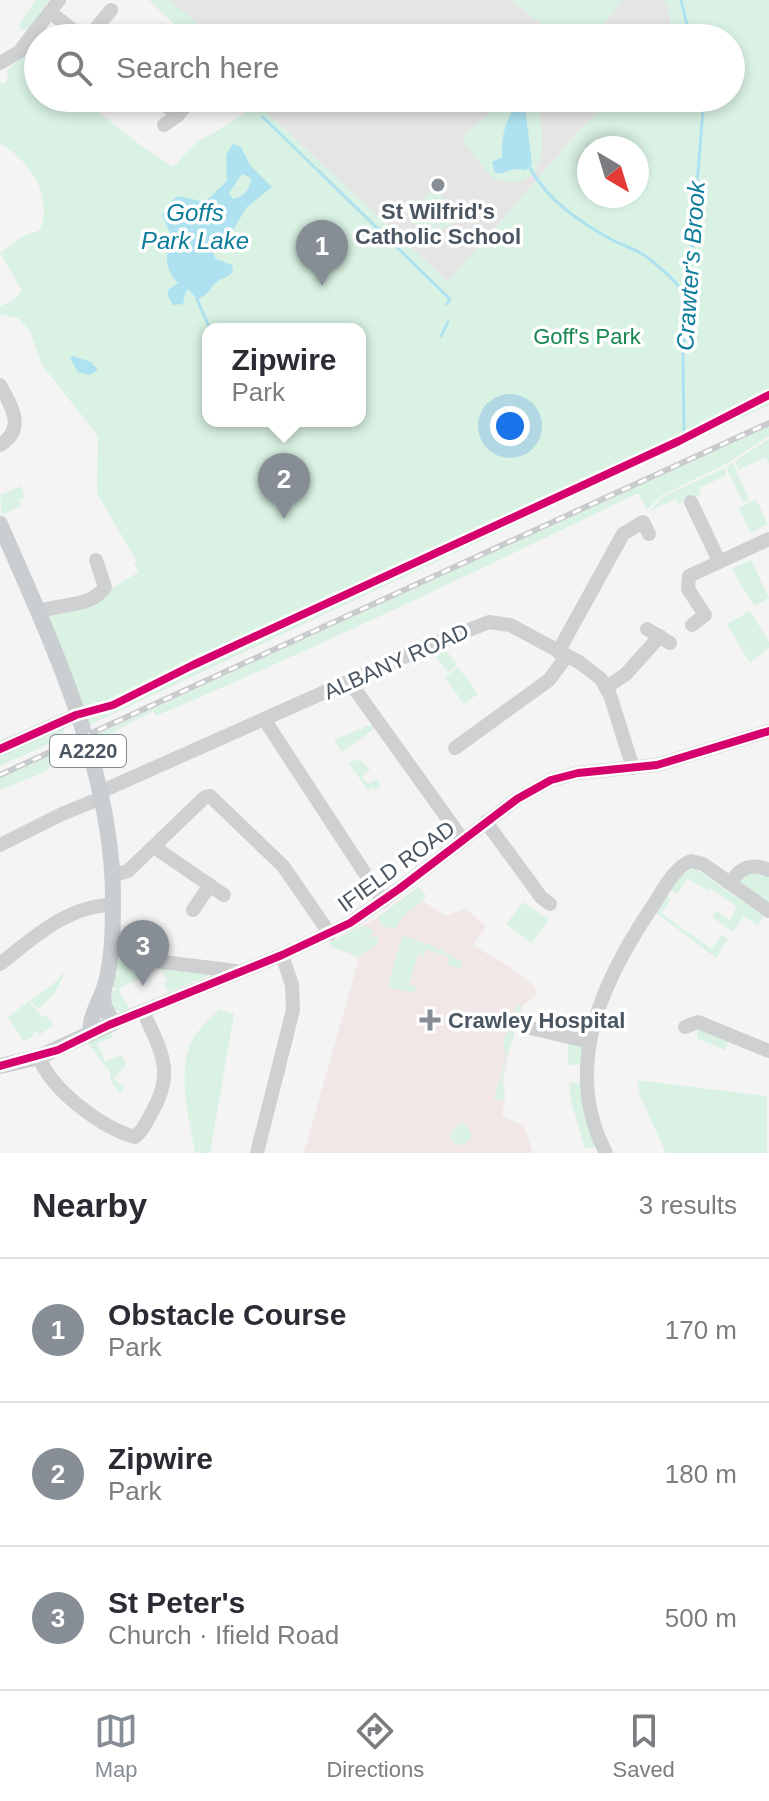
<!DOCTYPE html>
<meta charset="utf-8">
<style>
:root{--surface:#fff;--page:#f2f2f3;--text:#2b2b33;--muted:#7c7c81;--line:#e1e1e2;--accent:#868d94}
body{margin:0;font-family:Helvetica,sans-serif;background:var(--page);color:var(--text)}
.compass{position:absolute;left:577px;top:136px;width:72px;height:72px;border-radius:50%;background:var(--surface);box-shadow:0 4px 12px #0003;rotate:142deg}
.you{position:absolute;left:510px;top:426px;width:28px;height:28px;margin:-20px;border:6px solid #fff;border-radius:50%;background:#1a73e8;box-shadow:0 0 0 12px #1a73e833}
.badge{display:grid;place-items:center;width:52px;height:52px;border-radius:50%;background:var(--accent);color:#fff;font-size:26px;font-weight:700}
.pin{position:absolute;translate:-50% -66px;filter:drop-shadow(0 2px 4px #0008)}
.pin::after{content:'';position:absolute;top:42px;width:28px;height:24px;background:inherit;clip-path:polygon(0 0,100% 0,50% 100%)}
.popup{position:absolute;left:202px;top:323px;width:164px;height:104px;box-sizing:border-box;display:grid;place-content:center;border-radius:16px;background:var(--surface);filter:drop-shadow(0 2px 6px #0005);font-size:26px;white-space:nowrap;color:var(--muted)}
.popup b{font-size:30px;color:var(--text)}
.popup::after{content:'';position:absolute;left:50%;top:100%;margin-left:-16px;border:16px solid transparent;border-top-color:var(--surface)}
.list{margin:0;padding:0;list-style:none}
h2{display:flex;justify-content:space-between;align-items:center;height:104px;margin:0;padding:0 32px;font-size:34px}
h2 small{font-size:26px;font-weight:400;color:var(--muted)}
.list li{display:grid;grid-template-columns:52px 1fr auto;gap:24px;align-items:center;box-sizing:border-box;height:144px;padding:0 32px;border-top:2px solid var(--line)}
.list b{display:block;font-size:30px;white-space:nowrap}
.list p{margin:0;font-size:26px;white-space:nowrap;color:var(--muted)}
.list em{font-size:26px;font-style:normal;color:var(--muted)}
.icon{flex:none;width:44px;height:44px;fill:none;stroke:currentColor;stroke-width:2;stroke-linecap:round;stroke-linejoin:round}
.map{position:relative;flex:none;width:769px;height:1153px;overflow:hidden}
.search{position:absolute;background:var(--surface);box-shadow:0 4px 12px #0003;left:24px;right:24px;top:24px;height:88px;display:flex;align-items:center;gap:20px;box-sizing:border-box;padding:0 28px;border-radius:44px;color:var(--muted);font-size:30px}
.sheet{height:536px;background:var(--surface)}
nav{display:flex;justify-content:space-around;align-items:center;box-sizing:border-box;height:112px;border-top:2px solid var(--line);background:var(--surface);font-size:22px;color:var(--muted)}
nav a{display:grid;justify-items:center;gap:4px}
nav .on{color:var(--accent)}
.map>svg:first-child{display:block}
.education{fill:#e6e5e6}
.medical{fill:#f1e7e6}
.green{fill:#d9f2e3;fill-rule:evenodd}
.water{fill:#aee2f0;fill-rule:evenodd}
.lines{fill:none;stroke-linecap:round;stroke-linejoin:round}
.stream{stroke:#aee2f0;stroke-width:3}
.minor{stroke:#ced0d2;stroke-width:14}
.major{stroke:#caced1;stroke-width:16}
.rail-casing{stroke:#c9cacc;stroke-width:6}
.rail{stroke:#fff;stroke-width:3;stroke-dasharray:9;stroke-linecap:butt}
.cycleway-casing{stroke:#fff;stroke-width:13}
.cycleway{stroke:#d6006c;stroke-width:8}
.poi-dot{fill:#868d94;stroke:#fff;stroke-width:3}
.labels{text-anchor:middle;stroke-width:7;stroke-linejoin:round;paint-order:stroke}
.shield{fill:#fff;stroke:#808990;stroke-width:2}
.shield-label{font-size:20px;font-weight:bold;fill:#4a5661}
.poi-label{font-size:22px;font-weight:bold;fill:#4a5661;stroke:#fff}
.park-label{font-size:22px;fill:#17864f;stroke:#fff}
.street-label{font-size:22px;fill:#4a5661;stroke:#fff}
.water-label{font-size:24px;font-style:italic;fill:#0c7c9b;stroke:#fff}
</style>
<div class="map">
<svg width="769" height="1153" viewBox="0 0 769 1153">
<rect width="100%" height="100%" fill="#f4f4f4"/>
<g class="education">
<polygon points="149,0 671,0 671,25 660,38 189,38"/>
<polygon points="251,98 608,98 448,282"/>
</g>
<polygon class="medical" points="418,887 426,896 422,901 446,916 466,908 486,927 473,945 513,969 534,986 537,994 522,1006 520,1018 515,1027 503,1080 505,1096 502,1117 524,1125 533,1153 304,1153 359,958 330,946 329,943 378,917"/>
<g class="green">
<polygon points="36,0 49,0 28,29 21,30 19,24"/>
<polygon points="149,0 168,0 208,31 213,25 218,38 189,38"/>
<polygon points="510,0 622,0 594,38 561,38"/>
<path d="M 664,0 L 769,0 L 769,405 L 81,729 L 43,617 L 79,608 L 139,572 L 134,564 L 137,562 L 97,493 L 98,436 L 42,365 L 29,330 L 18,318 L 0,314 L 0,306 L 13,301 L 22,291 L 0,253 L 21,237 L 40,230 C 53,196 31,161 0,144 L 0,82 L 4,84 L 8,79 L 7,71 L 38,40 L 38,98 L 80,98 L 139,144 L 173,167 C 182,158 192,145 202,139 C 221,128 239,119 256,102 L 448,282 L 608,98 L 731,98 L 731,38 L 660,38 C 674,21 673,20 664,0 ZM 589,148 L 637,148 L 637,196 L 589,196 ZM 208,329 L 360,329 L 360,421 L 208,421 Z"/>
<path d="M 508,98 L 535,98 C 543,123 553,179 514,182 C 508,182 503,182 496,179 C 483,173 477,153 463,143 L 465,134 ZM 509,116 L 515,168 L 502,174 L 494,159 L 502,157 L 503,135 Z"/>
<polygon points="439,189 457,221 441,230 423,197"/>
<polygon points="421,198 439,231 423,240 405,207"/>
<path d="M 769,426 L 769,436 L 724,465 L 662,495 L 647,510 L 638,493 C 479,570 319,647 156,716 L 153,711 L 91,744 L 89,738 Z"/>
<polygon points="769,439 769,464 765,457 739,470 735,461"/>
<polygon points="733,463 749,500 743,503 726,467"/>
<polygon points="724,468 727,475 699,488 701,494 679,504 676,499 650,511 664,496"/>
<polygon points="21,486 24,497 19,499 21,506 2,515 0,495"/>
<polygon points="754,500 757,501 768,524 751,533 740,510 740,507"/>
<polygon points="751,560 769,598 754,606 732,569"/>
<polygon points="750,611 769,642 769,648 750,663 727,624"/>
<polygon points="446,650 457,665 448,672 433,652"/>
<polygon points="458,667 478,694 464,704 445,677"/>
<polygon points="372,724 374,729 342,752 334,740"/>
<polygon points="65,725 63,733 54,738 55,741 0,766 0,753"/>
<polygon points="77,743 81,753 47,768 47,771 0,790 0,778"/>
<polygon points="355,760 362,761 370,770 362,776 368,784 376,779 381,786 376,790 373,787 368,791 349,763"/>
<polygon points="694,868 764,916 758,925 744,916 733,932 712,917 716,911 730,920 737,907 710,888 708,891 688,878 677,894 670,890 681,876"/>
<polygon points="743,872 769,875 769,903 738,881"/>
<path d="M 418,887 L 426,896 C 416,909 403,910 396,928 L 383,927 L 378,917 Z"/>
<polygon points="667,896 671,899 661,913 711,949 722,935 728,939 716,958 655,912"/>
<polygon points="523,902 549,920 532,943 506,924"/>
<path d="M 361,926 L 369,927 L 374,932 L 371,935 L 373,938 L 376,936 L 379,941 C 376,948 365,951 359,957 L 330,946 L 329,943 Z"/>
<path d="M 402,936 C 423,942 446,949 462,963 L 461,969 L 447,964 L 449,957 L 426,949 L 424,956 L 418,954 L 409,984 L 416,987 L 414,993 L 388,987 Z"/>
<polygon points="120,955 152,965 154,971 118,989 130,1009 120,1012 112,1008 111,990 115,991 116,988 111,985 114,975 119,974 116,970"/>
<polygon points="156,966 215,973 168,992 164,983 167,981 161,968"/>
<polygon points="66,971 54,994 38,1009 30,1000 52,985"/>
<polygon points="29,1001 42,1017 45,1015 54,1025 39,1035 37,1031 32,1034 33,1037 23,1041 8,1017"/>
<path d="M 517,1004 L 522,1006 C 518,1031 503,1056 503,1082 C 503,1088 505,1095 505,1101 L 494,1098 L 506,1056 L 503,1043 Z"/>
<path d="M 220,1009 L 234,1014 L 210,1153 L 195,1153 C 190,1121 178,1079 189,1048 C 193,1034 209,1019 220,1009 Z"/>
<polygon points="697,1029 728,1042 725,1050 697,1038"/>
<polygon points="109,1032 113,1037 97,1043 105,1062 122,1055 126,1064 114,1079 124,1088 120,1094 110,1079 110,1072 87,1042"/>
<polygon points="568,1040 583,1043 583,1064 568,1065"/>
<polygon points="637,1080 767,1096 767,1153 666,1153 640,1096"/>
<polygon points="569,1083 582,1083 597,1146 585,1149 571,1101"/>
<path d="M 465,1123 L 471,1134 L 470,1140 L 462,1145 L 455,1144 L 451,1137 C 453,1128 456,1125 465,1123 Z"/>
</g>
<g class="water">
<path d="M 517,104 L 521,105 L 526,114 L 532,164 L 526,170 L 515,169 L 498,174 L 494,171 L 492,162 L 502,157 C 501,139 505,119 517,104 Z"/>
<path d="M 233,144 L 241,147 L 250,165 L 272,187 L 246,208 L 228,239 L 222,241 L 212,251 L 216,259 L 232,265 L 233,271 C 228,278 223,277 217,282 C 208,288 212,294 197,299 L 189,290 L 186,291 L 183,304 L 173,305 L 168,296 L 168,290 L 178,283 C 162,265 167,255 171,235 L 162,215 L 168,204 L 178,196 L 205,202 L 227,181 L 226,155 ZM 242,174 L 251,178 C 250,189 244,197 233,199 L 229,193 Z"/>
<polygon points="73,356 91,362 98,370 89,375 78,372 70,358"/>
<polygon points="292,459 306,474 305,480 298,486 291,481 283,461"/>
</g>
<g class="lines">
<g class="stream">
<polyline points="681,0 690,38"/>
<polyline points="263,117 450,299 447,304"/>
<path d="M 530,168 C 548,201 581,223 614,241 C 625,246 638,250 648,258 C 663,269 676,282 688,297"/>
<polyline points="197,299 210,329"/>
<polyline points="441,336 448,322"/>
<polyline points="684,434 683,356 704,98"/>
</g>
<g class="minor">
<polyline points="50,12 83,38"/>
<polyline points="88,38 111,10"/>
<polyline points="0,63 19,52 59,0"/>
<polyline points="156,98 178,115"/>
<polyline points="164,125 178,115 192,99"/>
<path d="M 0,385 C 12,407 26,429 0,445"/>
<polyline points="691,502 719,561"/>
<path d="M 38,612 C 60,603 91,608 105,587 L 96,560"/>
<polyline points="692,625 705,615 688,589 689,576 769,539"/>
<polyline points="647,629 670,643"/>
<polyline points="558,652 623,534 643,522 649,534"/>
<polyline points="349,681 463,840"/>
<polyline points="607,687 626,674 660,636"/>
<polyline points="264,719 383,901"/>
<polyline points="455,748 549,680 567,656"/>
<polyline points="0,749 76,715"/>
<polyline points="100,792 426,647 489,622 510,625 579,662 601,679 610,695 633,768"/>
<polyline points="486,822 541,897 550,904"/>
<polyline points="0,845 62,814 101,798"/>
<polyline points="154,847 224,895"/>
<polyline points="112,876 128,871 205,797 210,796 283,866 330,934"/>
<path d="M 730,883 C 740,868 751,862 769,870"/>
<polyline points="193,910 210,885"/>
<polyline points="112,946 138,959 236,971"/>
<path d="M 0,964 C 33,938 68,905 113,905"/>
<polyline points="113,1023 282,955 350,923 399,889 517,799 551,780 578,773 657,765 769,731"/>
<polyline points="522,1026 590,1042"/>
<polyline points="685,1027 698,1022 769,1051"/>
<path d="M 39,1057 C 51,1090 102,1128 135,1137 C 143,1131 147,1121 152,1112 C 176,1071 160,1050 143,1011"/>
<polyline points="257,1153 293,1010 292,985 282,955"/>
<path d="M 606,1153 C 561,1067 603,980 652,907 C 662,892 674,867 691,861 L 703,864 L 769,911"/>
</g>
<g class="major">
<path d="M 0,524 C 50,639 112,768 113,896 C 113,925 113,954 106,982 C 102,999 89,1015 90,1034"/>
<polyline points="0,1066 39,1057 113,1023 104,1006 103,992"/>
</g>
<defs>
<polyline id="rail" points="0,775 769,423"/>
</defs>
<use href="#rail" class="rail-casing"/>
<use href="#rail" class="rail"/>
<defs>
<g id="cycleway">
<polyline points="0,749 76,715 113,705 193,665 679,441 769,395"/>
<polyline points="0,1066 58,1050 109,1025 282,955 350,923 399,889 517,799 551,780 578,773 657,765 769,731"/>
</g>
</defs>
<use href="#cycleway" class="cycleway-casing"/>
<use href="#cycleway" class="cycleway"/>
</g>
<g class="poi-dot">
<circle cx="438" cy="185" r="8"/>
<path d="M426 1008h8v8h8v8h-8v8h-8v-8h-8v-8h8z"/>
</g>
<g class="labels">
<rect class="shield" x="50" y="735" width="76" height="32" rx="6"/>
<g class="shield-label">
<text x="88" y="758">A2220</text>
</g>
<g class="poi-label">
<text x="438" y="219">St Wilfrid's<tspan x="438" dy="25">Catholic School</tspan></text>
<text x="448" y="1028" text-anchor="start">Crawley Hospital</text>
</g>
<g class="park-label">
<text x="587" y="344">Goff's Park</text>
</g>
<g class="street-label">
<text transform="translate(396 661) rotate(-24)" y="8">ALBANY ROAD</text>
<text transform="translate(396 866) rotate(-36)" y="8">IFIELD ROAD</text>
</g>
<g class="water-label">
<text x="195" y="221">Goffs<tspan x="195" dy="28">Park Lake</tspan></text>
<text transform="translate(691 266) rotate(-86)" y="8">Crawter's Brook</text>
</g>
</g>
</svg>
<svg class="compass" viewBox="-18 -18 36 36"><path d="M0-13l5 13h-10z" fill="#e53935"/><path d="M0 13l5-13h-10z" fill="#7c7c81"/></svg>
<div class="you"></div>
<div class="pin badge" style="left:322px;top:286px">1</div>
<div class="pin badge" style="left:284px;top:519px">2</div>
<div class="popup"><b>Zipwire</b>Park</div>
<div class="pin badge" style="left:143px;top:986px">3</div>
<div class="search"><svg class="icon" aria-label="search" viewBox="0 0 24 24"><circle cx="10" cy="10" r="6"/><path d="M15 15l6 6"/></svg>Search here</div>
</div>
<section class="sheet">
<h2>Nearby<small>3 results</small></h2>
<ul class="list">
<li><span class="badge">1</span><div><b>Obstacle Course</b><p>Park</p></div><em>170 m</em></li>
<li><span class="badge">2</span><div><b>Zipwire</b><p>Park</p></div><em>180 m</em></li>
<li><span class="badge">3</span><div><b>St Peter's</b><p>Church · Ifield Road</p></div><em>500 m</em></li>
</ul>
</section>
<nav>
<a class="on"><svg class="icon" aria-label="map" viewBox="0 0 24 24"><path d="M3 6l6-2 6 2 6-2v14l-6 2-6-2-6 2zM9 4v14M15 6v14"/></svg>Map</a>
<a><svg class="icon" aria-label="directions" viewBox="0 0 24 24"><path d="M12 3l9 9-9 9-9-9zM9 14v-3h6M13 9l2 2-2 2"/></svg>Directions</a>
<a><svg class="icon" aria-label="saved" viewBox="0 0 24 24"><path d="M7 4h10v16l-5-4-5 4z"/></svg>Saved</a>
</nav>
